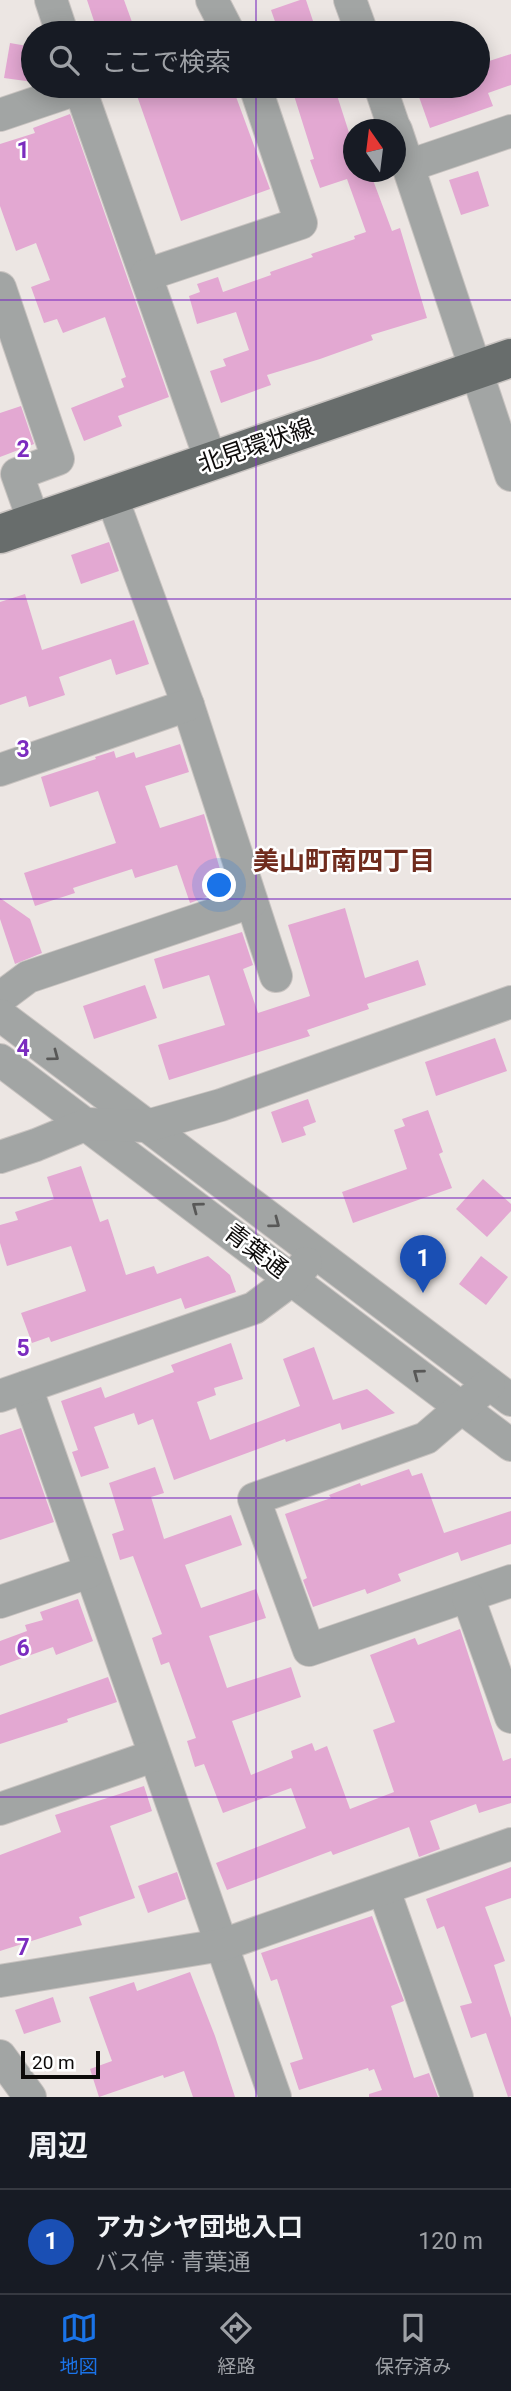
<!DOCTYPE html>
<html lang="ja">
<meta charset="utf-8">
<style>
:root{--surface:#171b24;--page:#20242c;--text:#f1f3f6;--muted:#9ea1a6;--line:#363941;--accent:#1a73e8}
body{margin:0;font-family:Roboto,"Noto Sans JP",sans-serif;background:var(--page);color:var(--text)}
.compass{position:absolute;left:343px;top:119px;width:63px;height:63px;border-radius:50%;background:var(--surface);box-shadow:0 4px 18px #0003;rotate:346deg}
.scale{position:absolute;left:21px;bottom:18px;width:79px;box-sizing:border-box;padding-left:7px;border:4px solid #0d0b0a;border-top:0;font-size:19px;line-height:24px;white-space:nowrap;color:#0d0b0a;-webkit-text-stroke:5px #fff;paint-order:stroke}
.you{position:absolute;left:220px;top:886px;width:24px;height:24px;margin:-18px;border:5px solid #fff;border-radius:50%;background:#1a73e8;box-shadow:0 0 0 10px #1a73e833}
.badge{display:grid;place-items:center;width:46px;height:46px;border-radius:50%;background:var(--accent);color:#fff;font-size:23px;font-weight:700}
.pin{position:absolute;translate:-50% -58px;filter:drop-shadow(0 2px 4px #0008)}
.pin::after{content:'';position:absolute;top:37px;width:24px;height:21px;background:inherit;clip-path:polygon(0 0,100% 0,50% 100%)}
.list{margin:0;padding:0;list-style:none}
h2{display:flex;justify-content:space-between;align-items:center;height:91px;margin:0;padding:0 28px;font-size:30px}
h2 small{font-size:23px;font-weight:400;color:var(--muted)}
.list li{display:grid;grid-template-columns:46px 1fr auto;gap:21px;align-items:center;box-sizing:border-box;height:105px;padding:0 28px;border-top:2px solid var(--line)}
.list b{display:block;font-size:26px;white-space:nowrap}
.list p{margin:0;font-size:23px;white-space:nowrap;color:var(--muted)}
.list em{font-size:23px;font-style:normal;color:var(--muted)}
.icon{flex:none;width:38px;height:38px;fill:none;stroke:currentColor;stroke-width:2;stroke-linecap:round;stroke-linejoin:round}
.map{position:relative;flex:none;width:511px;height:2097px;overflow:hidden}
.search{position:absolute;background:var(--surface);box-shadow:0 4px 18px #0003;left:21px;right:21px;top:21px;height:77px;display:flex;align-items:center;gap:18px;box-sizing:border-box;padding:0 24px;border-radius:38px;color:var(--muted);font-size:26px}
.sheet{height:196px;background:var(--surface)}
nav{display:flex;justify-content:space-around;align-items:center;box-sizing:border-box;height:98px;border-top:2px solid var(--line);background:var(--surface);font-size:19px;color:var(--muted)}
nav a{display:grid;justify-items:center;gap:4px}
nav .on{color:var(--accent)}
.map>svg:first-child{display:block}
.building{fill:#e3a8d2}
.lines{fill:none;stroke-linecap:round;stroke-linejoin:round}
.minor-casing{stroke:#c8c3c0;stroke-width:34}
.major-casing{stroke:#c8c3c0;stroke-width:41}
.minor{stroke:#a2a5a4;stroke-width:32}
.major{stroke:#686d6c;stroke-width:38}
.oneway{stroke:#585857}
.grid{fill:none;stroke:#7b2cbf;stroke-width:2;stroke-opacity:0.55}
.labels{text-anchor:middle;stroke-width:5;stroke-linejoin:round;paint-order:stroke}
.street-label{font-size:24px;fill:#0d0b0a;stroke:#fff}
.neighbourhood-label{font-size:26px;font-weight:bold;fill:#702c1e;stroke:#fff}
.grid-label{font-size:23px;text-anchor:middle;font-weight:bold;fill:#7b2cbf;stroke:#fff;stroke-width:5;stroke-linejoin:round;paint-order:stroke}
</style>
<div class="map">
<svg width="511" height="2097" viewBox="0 0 511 2097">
<rect width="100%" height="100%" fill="#ece6e3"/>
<g class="building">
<polygon points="87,0 124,0 136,33 98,33"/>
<polygon points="300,0 306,0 317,33 279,33 271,10"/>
<polygon points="10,43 33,47 33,82 4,78"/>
<polygon points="511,54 511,85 488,93 493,106 430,128 418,94 443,86 478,86 478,73 489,69 486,62"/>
<polygon points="148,86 228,86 230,96 235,94 270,189 181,221 135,90"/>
<polygon points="291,86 334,86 354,148 354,172 370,172 392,231 400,228 427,318 371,335 373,340 320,359 267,375 271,385 221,403 210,371 226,366 223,359 249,350 236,312 197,324 189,296 200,292 197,284 218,277 223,292 271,275 270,272 313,257 311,254 355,239 354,236 366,232 347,179 320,188 310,160 314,159"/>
<polygon points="70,114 169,397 118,416 122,426 84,441 71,408 124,387 121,379 126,377 105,317 63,333 57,319 44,323 31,287 50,280 36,243 16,251 0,206 0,144 35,133 33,128"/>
<polygon points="478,171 489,206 461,215 449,180"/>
<polygon points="21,406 34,444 0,457 0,413"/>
<polygon points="109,542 119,571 81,584 71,555"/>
<polygon points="25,594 42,650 134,620 149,664 116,675 111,659 59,677 65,695 29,707 26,696 0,705 0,602"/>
<polygon points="180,744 189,772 145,786 160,828 204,814 226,890 190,903 177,865 135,878 132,869 73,888 75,893 35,906 24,873 116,843 98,791 50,807 41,777 96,759 95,757 114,751 116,758 134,752 136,758"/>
<polygon points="0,898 30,919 42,953 15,964 0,919"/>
<polygon points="345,908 365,978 418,960 426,985 367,1004 369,1009 307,1030 310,1036 169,1080 158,1045 225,1025 209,975 163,989 154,959 242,932 253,965 243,969 258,1013 310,996 288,925"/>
<polygon points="145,985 157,1018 94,1039 83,1006"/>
<polygon points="495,1038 507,1071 436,1096 425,1062"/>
<polygon points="308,1099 316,1122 303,1127 306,1135 282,1143 271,1112"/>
<polygon points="428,1110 443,1152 439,1154 452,1188 353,1223 342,1192 407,1169 394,1130 405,1126 402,1119"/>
<polygon points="81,1166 100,1222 108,1219 126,1275 154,1266 157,1274 208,1256 230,1275 236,1292 185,1309 181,1298 51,1342 49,1337 32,1343 21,1313 86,1291 71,1246 7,1266 0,1243 0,1225 18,1220 15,1212 54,1199 47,1177"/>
<polygon points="483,1179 511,1204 511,1211 487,1237 456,1209"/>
<polygon points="481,1256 508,1277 486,1305 459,1284"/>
<polygon points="231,1343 243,1379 214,1388 216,1395 197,1402 210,1440 300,1406 283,1359 314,1347 333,1400 367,1389 395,1413 342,1430 340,1423 286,1442 285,1439 174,1480 153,1419 138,1425 134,1413 94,1427 109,1468 81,1477 72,1452 78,1450 61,1401 101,1387 105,1398 174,1372 171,1365"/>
<polygon points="21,1428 54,1522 0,1540 0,1435"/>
<polygon points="155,1467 164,1493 151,1497 164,1539 231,1515 242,1545 185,1565 201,1608 256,1589 266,1618 209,1636 227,1688 291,1667 301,1697 232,1721 251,1775 293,1758 291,1751 312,1743 315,1751 327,1746 350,1809 394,1792 373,1730 395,1722 370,1655 415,1638 418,1645 460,1629 503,1761 511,1758 511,1803 479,1813 476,1804 430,1821 440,1849 419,1857 409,1827 333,1855 331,1851 227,1890 216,1863 306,1828 291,1788 223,1813 204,1764 195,1767 187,1741 196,1738 169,1662 161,1665 152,1638 162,1634 133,1556 120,1560 112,1534 124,1530 109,1483"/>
<polygon points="409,1469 412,1476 422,1473 444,1533 511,1511 511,1544 461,1561 458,1552 398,1574 401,1581 367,1594 365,1589 313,1607 303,1580 307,1578 285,1514 331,1498 329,1495 360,1483 361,1486"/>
<polygon points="78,1599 93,1641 56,1655 53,1647 0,1666 0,1641 27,1631 25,1625 43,1620 40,1612"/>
<polygon points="108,1677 117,1702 67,1719 68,1722 0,1744 0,1715"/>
<polygon points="144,1786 152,1811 110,1826 135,1898 79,1917 82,1925 0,1951 0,1855 61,1832 55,1815"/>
<polygon points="511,1867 511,1898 485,1907 505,1961 494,1965 511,2018 511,2096 508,2097 486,2033 471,2038 460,2006 472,2003 444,1926 437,1929 426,1899"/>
<polygon points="177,1872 186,1899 148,1913 138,1886"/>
<polygon points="372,1916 404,2001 391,2006 414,2078 429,2073 438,2097 369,2097 369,2094 382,2090 374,2069 369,2071 368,2068 299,2090 290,2063 303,2059 277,1979 271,1981 261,1953"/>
<polygon points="190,1972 215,2036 235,2097 193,2097 184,2071 164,2078 163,2075 99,2097 90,2069 112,2061 89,1997 134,1982 137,1991"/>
<polygon points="53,1997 61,2022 24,2034 15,2010"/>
</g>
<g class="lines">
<defs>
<g id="minor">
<polyline points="51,0 62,33"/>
<polyline points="212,0 229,33"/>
<polyline points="350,0 362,33"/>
<polyline points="79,86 211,461"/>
<polyline points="380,86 395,130"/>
<polyline points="0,115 80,88"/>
<polyline points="396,130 511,475"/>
<polyline points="408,166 511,131"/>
<polyline points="146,275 301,223 255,86"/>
<polyline points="0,288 58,459 17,474 34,522"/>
<polyline points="111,495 188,705 276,976"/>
<polyline points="0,770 188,705"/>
<polyline points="0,998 28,977 251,902"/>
<polyline points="0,1015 511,1400"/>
<polyline points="0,1060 511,1445"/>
<polyline points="0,1157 36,1145 87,1124 147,1126 221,1105 511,1002"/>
<polyline points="489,1384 426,1438 254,1499 309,1650 511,1581"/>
<polyline points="26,1387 275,2097"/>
<polyline points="0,1396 254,1308 293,1279 306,1263"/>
<polyline points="468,1597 511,1717"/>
<polyline points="0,1602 89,1572"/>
<polyline points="0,1809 153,1756"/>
<polyline points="384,1890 457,2097"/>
<polyline points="0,1981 222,1945 511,1844"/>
<polyline points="0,2056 30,2097"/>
</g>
<polyline id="major" points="0,534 511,358"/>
</defs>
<use href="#minor" class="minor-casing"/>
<use href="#major" class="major-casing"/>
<use href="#minor" class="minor"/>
<use href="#major" class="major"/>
</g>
<defs><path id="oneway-chevron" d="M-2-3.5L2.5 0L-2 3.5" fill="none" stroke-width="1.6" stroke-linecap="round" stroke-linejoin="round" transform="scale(1.75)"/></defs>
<g class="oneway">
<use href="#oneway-chevron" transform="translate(54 1056) rotate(37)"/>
<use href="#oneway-chevron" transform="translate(197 1207) rotate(-143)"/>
<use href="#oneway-chevron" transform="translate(275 1223) rotate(37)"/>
<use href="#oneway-chevron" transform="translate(418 1374) rotate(-143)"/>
</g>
<path class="grid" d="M 256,0 L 256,33M 256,86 L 256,2097M 0,300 L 511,300M 0,599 L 511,599M 0,899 L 511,899M 0,1198 L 511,1198M 0,1498 L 511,1498M 0,1797 L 511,1797"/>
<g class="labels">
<g class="street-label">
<text transform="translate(256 446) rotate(-19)" y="8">北見環状線</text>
<text transform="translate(256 1251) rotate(37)" y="8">青葉通</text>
</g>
<g class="neighbourhood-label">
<text x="344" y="870">美山町南四丁目</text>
</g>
</g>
<g class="grid-label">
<text x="23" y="158">1</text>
<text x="23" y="457">2</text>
<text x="23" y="757">3</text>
<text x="23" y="1056">4</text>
<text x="23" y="1356">5</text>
<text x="23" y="1656">6</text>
<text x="23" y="1955">7</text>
</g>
</svg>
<svg class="compass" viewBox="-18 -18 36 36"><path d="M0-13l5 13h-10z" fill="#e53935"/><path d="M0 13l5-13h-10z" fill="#9ea1a6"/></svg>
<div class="scale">20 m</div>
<div class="you"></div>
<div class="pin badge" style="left:423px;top:1293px;background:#1a4fb4">1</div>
<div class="search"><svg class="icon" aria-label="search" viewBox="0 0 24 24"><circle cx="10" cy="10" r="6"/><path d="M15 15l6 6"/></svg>ここで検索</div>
</div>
<section class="sheet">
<h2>周辺<small></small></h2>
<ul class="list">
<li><span class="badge" style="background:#1a4fb4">1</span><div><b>アカシヤ団地入口</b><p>バス停 · 青葉通</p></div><em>120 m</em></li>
</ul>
</section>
<nav>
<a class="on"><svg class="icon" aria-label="map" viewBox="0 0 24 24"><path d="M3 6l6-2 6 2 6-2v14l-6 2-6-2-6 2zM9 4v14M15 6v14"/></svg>地図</a>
<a><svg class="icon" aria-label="directions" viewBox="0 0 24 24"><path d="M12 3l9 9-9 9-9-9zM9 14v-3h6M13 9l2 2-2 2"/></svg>経路</a>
<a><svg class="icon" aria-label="saved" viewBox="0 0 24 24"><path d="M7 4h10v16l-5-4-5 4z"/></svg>保存済み</a>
</nav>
